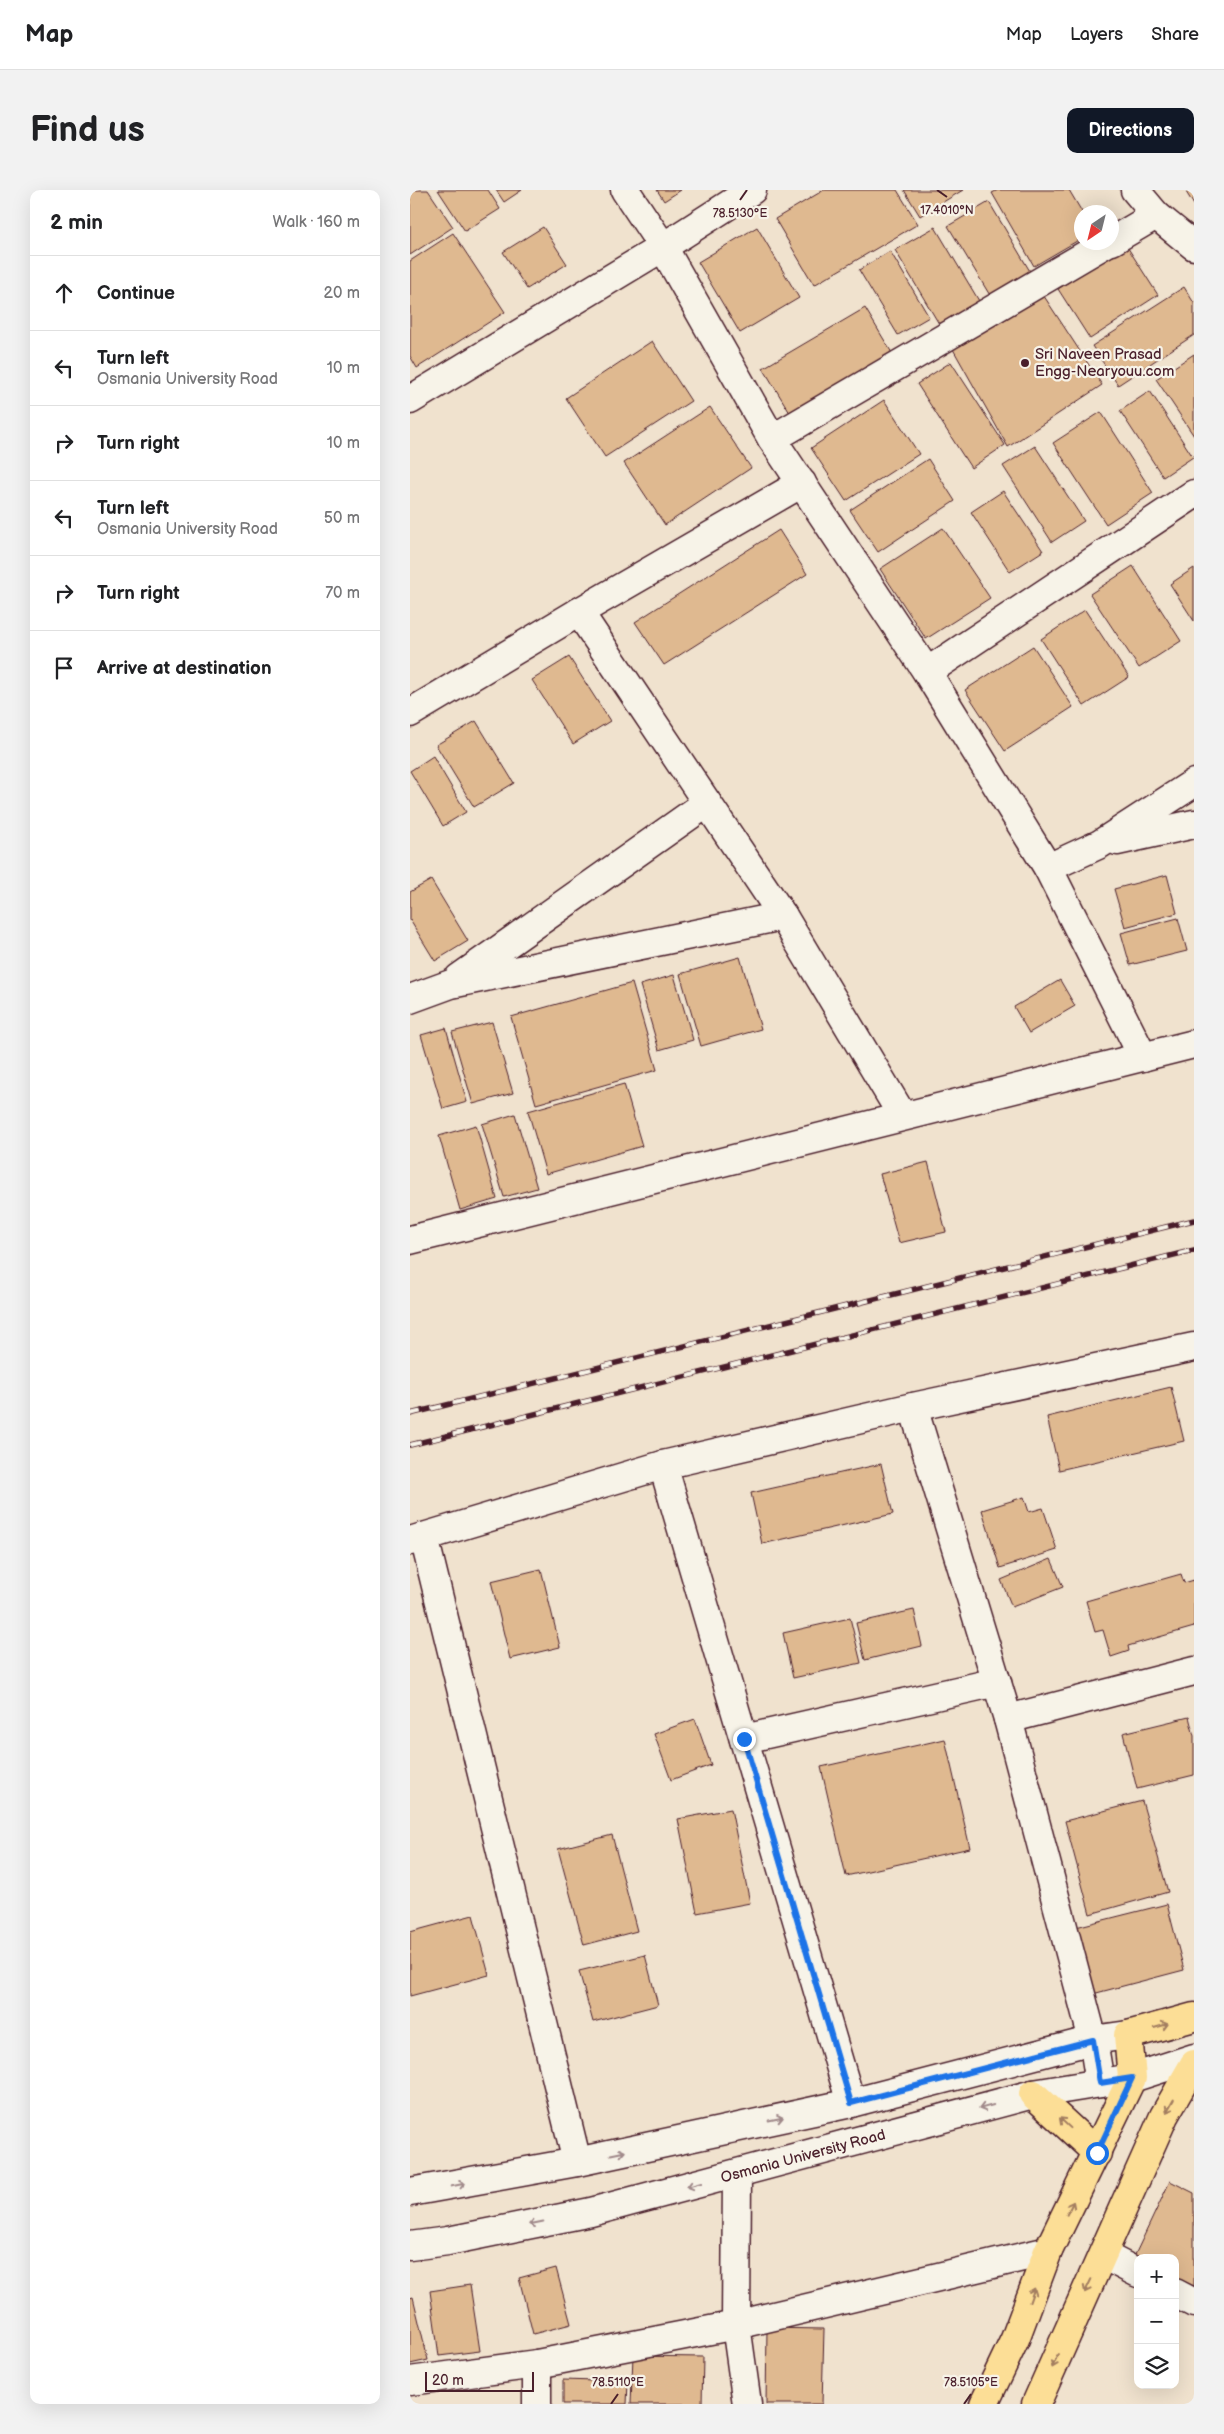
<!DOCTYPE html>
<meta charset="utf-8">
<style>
:root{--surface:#fff;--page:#f2f2f2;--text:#202124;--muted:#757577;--line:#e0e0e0;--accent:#111827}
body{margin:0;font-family:"Balsamiq Sans",sans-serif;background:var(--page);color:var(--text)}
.controls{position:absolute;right:15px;bottom:15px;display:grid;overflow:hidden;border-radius:10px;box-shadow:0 5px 20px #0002}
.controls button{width:45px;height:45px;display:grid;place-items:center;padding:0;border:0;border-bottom:1px solid var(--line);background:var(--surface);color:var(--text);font:25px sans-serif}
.compass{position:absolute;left:664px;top:15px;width:45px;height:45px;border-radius:50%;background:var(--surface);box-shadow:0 5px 20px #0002;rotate:215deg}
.scale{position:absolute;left:15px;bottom:12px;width:109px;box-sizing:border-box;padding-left:5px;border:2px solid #4a1f2b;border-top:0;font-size:14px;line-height:18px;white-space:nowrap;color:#4a1f2b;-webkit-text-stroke:4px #f7f3e8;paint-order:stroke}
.stop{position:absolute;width:15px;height:15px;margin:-11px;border:4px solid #1a73e8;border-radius:50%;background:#fff}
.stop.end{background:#1a73e8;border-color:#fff;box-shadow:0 1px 5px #0008}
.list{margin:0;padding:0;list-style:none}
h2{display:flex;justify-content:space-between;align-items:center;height:65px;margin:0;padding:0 20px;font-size:21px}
h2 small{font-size:16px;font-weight:400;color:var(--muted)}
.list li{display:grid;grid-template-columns:32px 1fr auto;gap:15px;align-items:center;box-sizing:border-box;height:75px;padding:0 20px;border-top:1px solid var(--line)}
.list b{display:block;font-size:19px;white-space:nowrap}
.list p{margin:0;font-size:16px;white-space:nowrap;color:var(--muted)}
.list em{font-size:16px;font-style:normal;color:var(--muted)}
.icon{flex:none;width:28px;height:28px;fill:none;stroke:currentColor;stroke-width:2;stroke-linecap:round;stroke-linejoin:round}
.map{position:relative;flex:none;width:784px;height:2214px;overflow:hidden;border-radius:10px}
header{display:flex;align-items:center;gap:30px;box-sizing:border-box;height:70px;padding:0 25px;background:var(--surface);border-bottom:1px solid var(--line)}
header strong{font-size:24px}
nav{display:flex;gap:28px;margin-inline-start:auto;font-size:18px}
.intro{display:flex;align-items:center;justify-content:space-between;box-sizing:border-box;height:120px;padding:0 30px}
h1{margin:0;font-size:35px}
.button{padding:12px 22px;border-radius:10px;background:var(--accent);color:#fff;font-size:18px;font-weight:700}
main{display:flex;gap:30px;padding:0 30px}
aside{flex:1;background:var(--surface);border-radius:10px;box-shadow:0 5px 20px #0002}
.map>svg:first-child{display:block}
.building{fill:#dfb990;stroke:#4a1f2b}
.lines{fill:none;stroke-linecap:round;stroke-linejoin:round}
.street-casing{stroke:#4a1f2b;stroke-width:31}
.secondary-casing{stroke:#4a1f2b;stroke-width:31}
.primary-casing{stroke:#4a1f2b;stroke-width:31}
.street{stroke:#f7f3e8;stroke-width:28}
.secondary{stroke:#f7f3e8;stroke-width:28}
.primary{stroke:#fcde96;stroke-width:28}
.rail-casing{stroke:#4a1f2b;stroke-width:5.5}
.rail{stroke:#f7f3e8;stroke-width:4;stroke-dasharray:11;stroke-linecap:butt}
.oneway{stroke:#a37e60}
.oneway2{stroke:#a0898a}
.route{stroke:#1a73e8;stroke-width:6}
.ticks{fill:none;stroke:#4a1f2b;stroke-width:2}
.poi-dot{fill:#4a1f2b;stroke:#f7f3e8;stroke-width:2}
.labels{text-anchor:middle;stroke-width:4.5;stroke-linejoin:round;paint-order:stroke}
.poi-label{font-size:15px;fill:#4a1f2b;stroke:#f7f3e8;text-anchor:start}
.street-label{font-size:15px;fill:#4a1f2b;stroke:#f7f3e8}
.ticks-label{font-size:12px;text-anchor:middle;fill:#4a1f2b;stroke:#f7f3e8;stroke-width:4.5;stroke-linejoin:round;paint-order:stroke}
</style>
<header>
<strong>Map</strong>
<nav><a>Map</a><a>Layers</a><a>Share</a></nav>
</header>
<div class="intro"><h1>Find us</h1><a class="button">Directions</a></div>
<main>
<aside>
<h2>2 min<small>Walk · 160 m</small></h2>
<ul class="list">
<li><svg class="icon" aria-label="ahead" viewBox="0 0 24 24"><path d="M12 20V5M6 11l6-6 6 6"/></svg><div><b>Continue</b></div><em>20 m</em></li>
<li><svg class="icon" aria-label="left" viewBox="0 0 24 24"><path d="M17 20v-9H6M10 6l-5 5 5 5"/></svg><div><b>Turn left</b><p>Osmania University Road</p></div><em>10 m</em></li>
<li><svg class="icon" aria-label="right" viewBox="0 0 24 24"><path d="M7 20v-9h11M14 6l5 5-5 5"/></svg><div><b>Turn right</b></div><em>10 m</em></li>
<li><svg class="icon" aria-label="left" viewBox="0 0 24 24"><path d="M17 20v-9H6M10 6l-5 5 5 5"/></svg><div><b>Turn left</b><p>Osmania University Road</p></div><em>50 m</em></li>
<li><svg class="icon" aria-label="right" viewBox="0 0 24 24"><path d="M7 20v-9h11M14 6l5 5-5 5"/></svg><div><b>Turn right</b></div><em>70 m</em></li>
<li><svg class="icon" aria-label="arrive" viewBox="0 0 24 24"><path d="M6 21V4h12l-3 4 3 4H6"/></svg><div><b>Arrive at destination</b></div></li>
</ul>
</aside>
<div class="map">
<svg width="784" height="2214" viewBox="0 0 784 2214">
<rect width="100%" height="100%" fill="#f0e2ce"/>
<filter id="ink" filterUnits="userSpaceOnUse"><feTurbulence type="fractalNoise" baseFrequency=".02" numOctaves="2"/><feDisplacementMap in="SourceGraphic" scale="10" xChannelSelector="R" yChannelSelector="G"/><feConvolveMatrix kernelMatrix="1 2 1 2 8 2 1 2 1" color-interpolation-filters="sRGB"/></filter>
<g filter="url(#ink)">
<g class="building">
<polygon points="0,0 18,0 43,37 0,65"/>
<polygon points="28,0 78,0 90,19 55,41"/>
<polygon points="86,0 112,0 94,12"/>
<polygon points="247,0 271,0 254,11"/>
<polygon points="414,0 487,0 508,34 404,95 365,29"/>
<polygon points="494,0 553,0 510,26"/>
<polygon points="588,0 659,0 672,22 672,48 624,76 582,3"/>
<polygon points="779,0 784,0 784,15 776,2"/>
<polygon points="579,12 624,88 584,112 538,36"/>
<polygon points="133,37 157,74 117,99 93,62"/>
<polygon points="347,37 389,108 330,143 288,72"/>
<polygon points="525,37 575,121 535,144 485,60"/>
<polygon points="43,43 95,122 7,178 0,166 0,71"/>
<polygon points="716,55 748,105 680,149 648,99"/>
<polygon points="480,61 519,127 488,145 449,80"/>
<polygon points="628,97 692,195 598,257 539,152"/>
<polygon points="774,97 784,113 784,145 708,195 682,156"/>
<polygon points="455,118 485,168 383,228 353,178"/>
<polygon points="242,151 281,211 195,267 156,208"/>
<polygon points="784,164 784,246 746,189"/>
<polygon points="541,172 595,255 561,278 507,194"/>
<polygon points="740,201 783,267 753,287 710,221"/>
<polygon points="474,210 509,264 436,311 401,258"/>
<polygon points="300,217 341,278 255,335 214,273"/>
<polygon points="691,222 743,303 696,334 643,253"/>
<polygon points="625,256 674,331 642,352 593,276"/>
<polygon points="518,269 545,311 468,362 440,320"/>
<polygon points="593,301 633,361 600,382 561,322"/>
<polygon points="533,338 580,408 516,449 470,379"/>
<polygon points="369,340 397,384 254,475 225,432"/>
<polygon points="723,376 771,451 729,478 680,404"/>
<polygon points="784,378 784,431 760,394"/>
<polygon points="675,420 719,487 674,516 631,449"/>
<polygon points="623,456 663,517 595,561 555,500"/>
<polygon points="159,467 200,531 163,554 122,490"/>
<polygon points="66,531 104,593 64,617 26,555"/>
<polygon points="23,566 56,622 33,636 0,581"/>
<polygon points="757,685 767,723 715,737 704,699"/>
<polygon points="21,690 58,751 25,771 0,730 0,702"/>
<polygon points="768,728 777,761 720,775 711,743"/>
<polygon points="330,767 351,839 291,856 270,784"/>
<polygon points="264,785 283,850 249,860 230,795"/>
<polygon points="650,790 665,816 619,843 604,817"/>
<polygon points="222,793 247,880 126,914 101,827"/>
<polygon points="82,832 103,903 63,914 42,842"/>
<polygon points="36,838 57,912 33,919 11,845"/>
<polygon points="214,894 232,956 136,984 118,921"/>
<polygon points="105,924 127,998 94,1007 72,934"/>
<polygon points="66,935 87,1009 50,1020 29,946"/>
<polygon points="518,972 536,1042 489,1053 470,984"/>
<polygon points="761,1197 774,1251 649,1280 637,1227"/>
<polygon points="471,1274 483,1324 352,1354 341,1303"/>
<polygon points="614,1307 619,1322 633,1318 647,1360 590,1378 572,1320"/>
<polygon points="641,1369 653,1397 602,1417 591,1390"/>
<polygon points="131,1379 150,1457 100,1469 81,1391"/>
<polygon points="771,1384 774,1393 784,1390 784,1437 718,1456 719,1461 701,1467 693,1440 685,1442 676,1411"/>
<polygon points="504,1420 512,1456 455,1470 446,1433"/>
<polygon points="440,1428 451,1473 383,1488 373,1443"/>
<polygon points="779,1527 784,1546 784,1585 727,1599 713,1543"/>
<polygon points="285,1529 301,1575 261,1590 244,1544"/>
<polygon points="535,1549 560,1658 436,1686 411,1577"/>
<polygon points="732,1611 758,1702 680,1724 655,1631"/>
<polygon points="321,1619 340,1713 287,1723 268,1629"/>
<polygon points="202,1645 227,1741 174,1755 148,1659"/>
<polygon points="757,1714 774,1780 675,1806 658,1739"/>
<polygon points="63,1725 79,1785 0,1806 0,1742"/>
<polygon points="235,1765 248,1815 183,1832 169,1781"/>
<polygon points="760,1991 784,2003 784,2096 765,2087 765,2068 724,2067"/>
<polygon points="146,2078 161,2134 123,2144 109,2088"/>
<polygon points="60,2095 70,2161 29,2166 20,2101"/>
<polygon points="3,2107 18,2170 0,2174 0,2108"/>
<polygon points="357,2138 414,2139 412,2214 356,2214"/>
<polygon points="223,2166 293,2167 292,2214 221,2214"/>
<polygon points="153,2190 218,2192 217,2214 153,2214"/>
</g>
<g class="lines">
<defs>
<g id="street">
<polyline points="215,0 253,57 362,249 517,482 638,678 733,867"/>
<polyline points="725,0 746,25 784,56"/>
<polyline points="702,51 746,25"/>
<polyline points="0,210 253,57 342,0"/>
<polyline points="362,249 698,52"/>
<polyline points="169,422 373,726 492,925"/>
<polyline points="517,482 784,304"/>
<polyline points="0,523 169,422 392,293"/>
<polyline points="707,651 784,634"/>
<polyline points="638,678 690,654 784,593"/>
<polyline points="49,788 297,613"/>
<polyline points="0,809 41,794 373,726"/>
<path d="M 0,1050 C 261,985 522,918 784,854"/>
<polyline points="503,1217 598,1529 683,1850 690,1893"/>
<polyline points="253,1275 441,1913"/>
<polyline points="14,1347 167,1972"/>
<polyline points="0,1351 253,1275 503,1217 784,1157"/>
<polyline points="598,1529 784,1481"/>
<polyline points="334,1549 587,1492"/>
<polyline points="327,1984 326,2135 337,2214"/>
<polyline points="693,2065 728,2083"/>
<polyline points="765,2103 784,2113"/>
<polyline points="127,2174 127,2214"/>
<polyline points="0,2191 127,2174 326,2135 638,2061"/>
</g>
<g id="secondary">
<polyline points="0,2002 167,1972 441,1913 683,1850 718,1845"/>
<polyline points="0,2056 38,2051 181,2022 623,1904 722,1888 784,1868"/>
</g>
<g id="primary">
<polyline points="623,1904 687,1963"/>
<polyline points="574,2214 605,2149 638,2061 722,1888 718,1845 784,1827"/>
<polyline points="626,2214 754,1926 784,1874"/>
</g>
</defs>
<use href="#street" class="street-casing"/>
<use href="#secondary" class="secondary-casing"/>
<use href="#primary" class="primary-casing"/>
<use href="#street" class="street"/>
<use href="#secondary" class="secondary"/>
<use href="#primary" class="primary"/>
<defs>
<g id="rail">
<polyline points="0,1224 784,1030"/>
<polyline points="0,1255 784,1060"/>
</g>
</defs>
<use href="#rail" class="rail-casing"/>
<use href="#rail" class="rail"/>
</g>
<defs><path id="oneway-shaft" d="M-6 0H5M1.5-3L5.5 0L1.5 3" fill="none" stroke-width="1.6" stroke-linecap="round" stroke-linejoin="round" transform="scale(1.25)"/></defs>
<g class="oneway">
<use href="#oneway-shaft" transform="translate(751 1836) rotate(-16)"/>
<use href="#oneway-shaft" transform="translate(760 1916) rotate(120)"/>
<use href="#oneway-shaft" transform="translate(655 1933) rotate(-137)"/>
<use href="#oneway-shaft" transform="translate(660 2018) rotate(-63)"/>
<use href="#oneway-shaft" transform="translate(678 2096) rotate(116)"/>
<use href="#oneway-shaft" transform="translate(622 2105) rotate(-70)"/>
<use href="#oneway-shaft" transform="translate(645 2171) rotate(113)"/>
</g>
<g class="oneway2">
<use href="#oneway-shaft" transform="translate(576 1917) rotate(165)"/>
<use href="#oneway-shaft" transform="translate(366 1929) rotate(-12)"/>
<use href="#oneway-shaft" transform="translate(208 1963) rotate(-12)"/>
<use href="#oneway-shaft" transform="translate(48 1995) rotate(-11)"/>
<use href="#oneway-shaft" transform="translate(284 1995) rotate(165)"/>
<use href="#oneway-shaft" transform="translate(126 2033) rotate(168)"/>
</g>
</g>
<g class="lines" filter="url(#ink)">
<polyline class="route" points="334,1549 441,1913 683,1850 690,1893 722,1888 687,1963"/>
</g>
<path class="ticks" d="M 527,0 L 537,7M 330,10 L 337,0M 201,2214 L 208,2204M 554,2214 L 561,2204"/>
<circle class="poi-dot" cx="615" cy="173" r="5"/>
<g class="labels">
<g class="poi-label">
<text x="625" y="169">Sri Naveen Prasad<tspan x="625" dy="17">Engg-Nearyouu.com</tspan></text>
</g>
<g class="street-label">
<text transform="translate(393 1966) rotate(-15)" y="5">Osmania University Road</text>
</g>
</g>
<g class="ticks-label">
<text x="537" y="24">17.4010°N</text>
<text x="330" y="27">78.5130°E</text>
<text x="208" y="2196">78.5110°E</text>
<text x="561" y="2196">78.5105°E</text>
</g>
</svg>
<div class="controls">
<button>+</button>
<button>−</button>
<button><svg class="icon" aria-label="layers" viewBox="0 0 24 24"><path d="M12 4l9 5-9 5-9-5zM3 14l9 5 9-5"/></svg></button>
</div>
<svg class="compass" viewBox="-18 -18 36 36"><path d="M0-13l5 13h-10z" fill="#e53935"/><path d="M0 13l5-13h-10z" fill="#757577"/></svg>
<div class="scale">20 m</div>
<div class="stop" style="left:687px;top:1963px"></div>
<div class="stop end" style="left:334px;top:1549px"></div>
</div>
</main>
